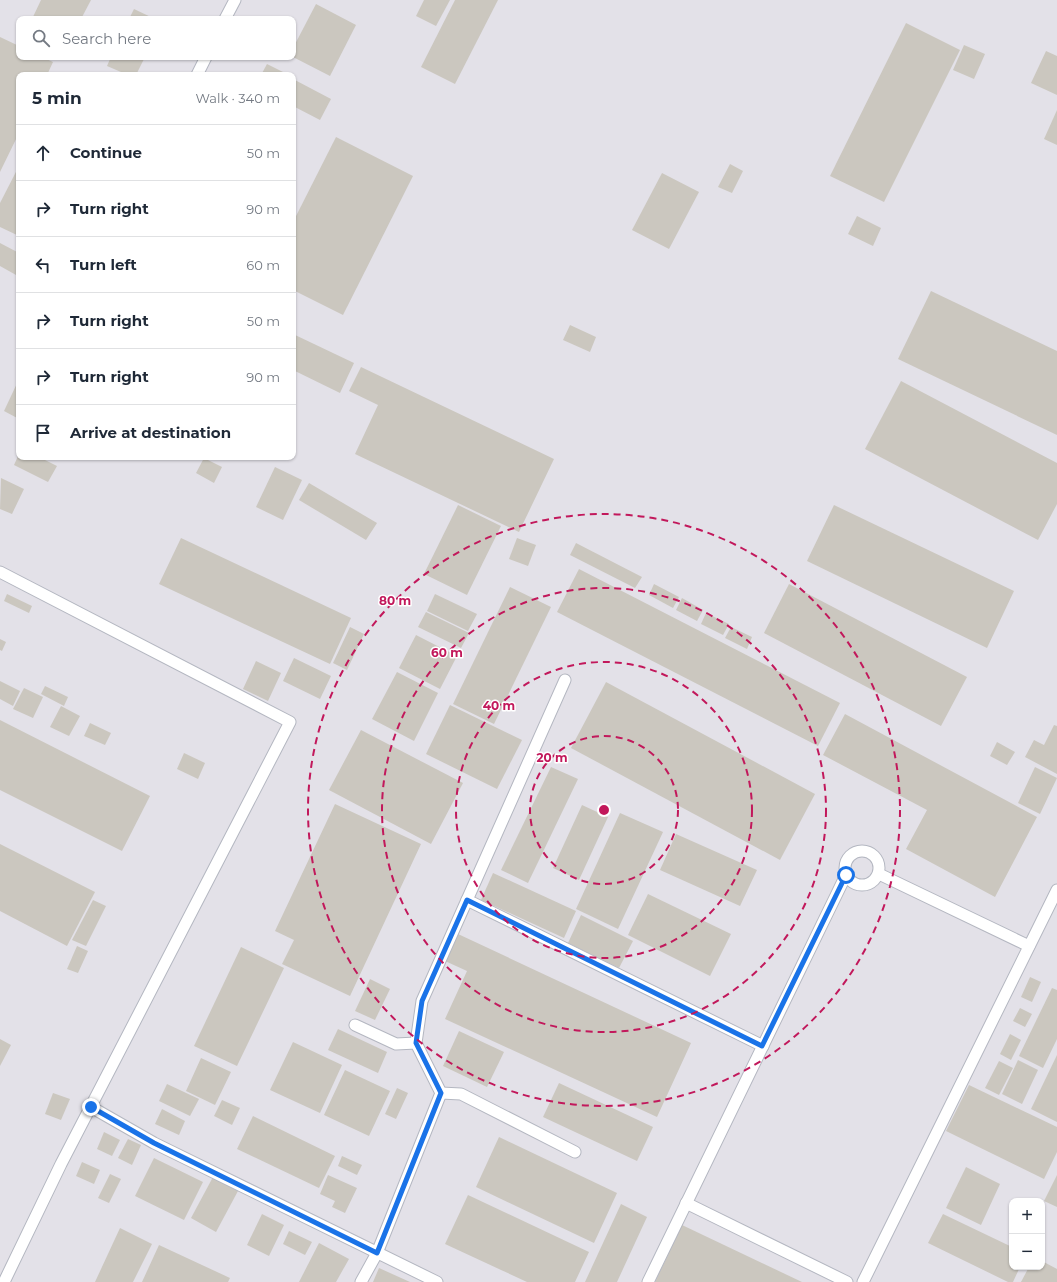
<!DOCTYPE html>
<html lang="en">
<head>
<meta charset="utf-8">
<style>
  body { margin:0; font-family:Montserrat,sans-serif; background:#f6f6f7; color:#1f2937 }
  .controls { position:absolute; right:12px; bottom:12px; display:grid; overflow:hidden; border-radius:8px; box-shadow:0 1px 3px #0004 }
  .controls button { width:36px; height:36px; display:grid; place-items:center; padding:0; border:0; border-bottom:1px solid #e0e1e3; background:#fff; color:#1f2937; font:20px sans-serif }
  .stop { position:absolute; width:12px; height:12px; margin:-9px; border:3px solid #1a73e8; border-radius:50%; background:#fff }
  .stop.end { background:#1a73e8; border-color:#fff; box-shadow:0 1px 4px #0008 }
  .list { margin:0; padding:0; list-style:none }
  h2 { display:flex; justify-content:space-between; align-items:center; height:52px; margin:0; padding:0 16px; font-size:17px }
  h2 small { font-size:13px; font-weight:400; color:#747a83 }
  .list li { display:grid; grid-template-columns:26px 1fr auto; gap:12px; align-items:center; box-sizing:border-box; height:56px; padding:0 16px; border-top:1px solid #e0e1e3 }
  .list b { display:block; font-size:15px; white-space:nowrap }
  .list em { font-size:13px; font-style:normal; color:#747a83 }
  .icon { flex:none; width:22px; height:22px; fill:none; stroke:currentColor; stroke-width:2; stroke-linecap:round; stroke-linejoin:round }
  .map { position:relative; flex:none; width:1057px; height:1282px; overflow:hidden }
  .search { position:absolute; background:#fff; box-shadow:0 1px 3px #0004; left:16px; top:16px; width:280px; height:44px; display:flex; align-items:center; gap:10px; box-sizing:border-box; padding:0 14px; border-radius:8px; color:#747a83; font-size:15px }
  .panel { position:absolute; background:#fff; box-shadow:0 1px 3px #0004; left:16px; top:72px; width:280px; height:388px; border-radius:8px }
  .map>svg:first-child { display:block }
  .industrial { fill:#e3e1e8; fill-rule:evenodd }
  .building { fill:#cbc7bf }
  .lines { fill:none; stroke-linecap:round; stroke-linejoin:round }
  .service-casing { stroke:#b4b7c1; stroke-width:13 }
  .service { stroke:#fff; stroke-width:11 }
  .route { stroke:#1a73e8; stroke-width:5 }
  .ring { fill:none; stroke:#c2185b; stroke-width:2; stroke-dasharray:7 5 }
  .centre { fill:#c2185b; stroke:#fff; stroke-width:2 }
  .ring-label { font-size:12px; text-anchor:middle; font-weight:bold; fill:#c2185b; stroke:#fff; stroke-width:3; stroke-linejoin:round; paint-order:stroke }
</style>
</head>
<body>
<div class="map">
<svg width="1057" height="1282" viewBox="0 0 1057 1282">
  <rect width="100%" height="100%" fill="#efe9e1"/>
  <path class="industrial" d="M0 0H1057V1282H0ZM19 19H293V57H19ZM19 75H293V457H19ZM1012 1201H1042V1267H1012Z"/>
  <g class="building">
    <polygon points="41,0 91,0 81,19 32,19"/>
    <polygon points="424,0 450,0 436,26 416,16"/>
    <polygon points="455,0 498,0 455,84 421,67"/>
    <polygon points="316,4 356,25 330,76 293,57 293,48"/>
    <polygon points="134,9 155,19 129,19"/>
    <polygon points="906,23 960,50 884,202 830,176"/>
    <polygon points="0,37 19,46 19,57 42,57 53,62 47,75 19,75 19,133 0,172"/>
    <polygon points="964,45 985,54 974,79 953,70"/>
    <polygon points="1046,51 1057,56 1057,95 1031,83"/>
    <polygon points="111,57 145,57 136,75 128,75 107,66"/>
    <polygon points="267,64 289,75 261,75"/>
    <polygon points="293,79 331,99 320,120 293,106"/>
    <polygon points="1057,110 1057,145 1044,139"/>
    <polygon points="336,137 413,176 343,315 293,290 293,222"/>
    <polygon points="730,164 743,171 732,193 718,187"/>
    <polygon points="19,166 19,236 0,227 0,203"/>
    <polygon points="662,173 699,192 669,249 632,230"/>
    <polygon points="857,216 881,228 873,246 848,234"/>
    <polygon points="0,243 19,253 19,269 16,275 0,266"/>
    <polygon points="931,291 1057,351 1057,435 898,359"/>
    <polygon points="570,325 596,337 590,352 563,340"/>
    <polygon points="293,334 354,363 340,393 293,370"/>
    <polygon points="361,367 554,459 519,532 355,454 378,405 349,391"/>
    <polygon points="19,379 19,419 4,411"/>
    <polygon points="901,381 1057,463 1057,504 1038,540 865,449"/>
    <polygon points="19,454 19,457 39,457 57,466 48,482 14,465"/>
    <polygon points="204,458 222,467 214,483 196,473"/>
    <polygon points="275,467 302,480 283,520 256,507"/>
    <polygon points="1,478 24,489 12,514 0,509"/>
    <polygon points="309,483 377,523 366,540 299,500"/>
    <polygon points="458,505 501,526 467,595 424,574"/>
    <polygon points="834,505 1014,591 987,648 807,561"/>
    <polygon points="181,538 351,618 330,664 159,584"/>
    <polygon points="517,538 536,545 528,566 509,559"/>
    <polygon points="576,543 642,577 635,588 570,555"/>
    <polygon points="579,569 840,703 818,746 557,612"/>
    <polygon points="654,584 679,597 673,608 649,595"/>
    <polygon points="789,584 967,677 941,726 764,633"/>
    <polygon points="510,587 551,607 494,724 453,704"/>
    <polygon points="7,594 32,606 29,613 4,601"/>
    <polygon points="435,594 477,614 468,631 427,611"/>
    <polygon points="682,598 703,610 697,621 676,610"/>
    <polygon points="426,612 469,633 461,648 418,627"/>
    <polygon points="706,613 729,624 723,635 701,624"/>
    <polygon points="350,627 364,634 347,670 333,663"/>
    <polygon points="731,627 752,637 747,649 725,638"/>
    <polygon points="416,635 457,656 440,689 399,668"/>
    <polygon points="0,639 6,642 2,651 0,650"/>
    <polygon points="294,658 331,676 320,699 283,681"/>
    <polygon points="256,661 281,673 268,701 243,689"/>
    <polygon points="397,672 438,693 414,741 372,719"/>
    <polygon points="0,681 20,691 13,706 0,699"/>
    <polygon points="606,682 815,794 780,860 571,748"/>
    <polygon points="45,686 68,697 64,706 41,694"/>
    <polygon points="24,688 43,697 33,718 13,709"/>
    <polygon points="450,705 522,740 497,789 426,754"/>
    <polygon points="61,706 80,716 69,736 50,727"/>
    <polygon points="845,714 1037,817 995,897 906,849 927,810 823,755"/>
    <polygon points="0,720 150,796 122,851 0,790"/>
    <polygon points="90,723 111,733 105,745 84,736"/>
    <polygon points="1054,725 1057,726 1057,774 1025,757 1034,740 1044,745"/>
    <polygon points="361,730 463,783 431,844 329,790"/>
    <polygon points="997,742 1015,752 1007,765 990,756"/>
    <polygon points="184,753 205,763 198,779 177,769"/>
    <polygon points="551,767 578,779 528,883 501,870"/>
    <polygon points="1035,767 1057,778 1040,814 1018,803"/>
    <polygon points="335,804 421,844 350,996 282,964 294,940 275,931"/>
    <polygon points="582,805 608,817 579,880 553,868"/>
    <polygon points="620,813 663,832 618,929 576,909"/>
    <polygon points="676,834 757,870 740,906 660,870"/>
    <polygon points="0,844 95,892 67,946 0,911"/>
    <polygon points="493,873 576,911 564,938 481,900"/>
    <polygon points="648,894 731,934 710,976 628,935"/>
    <polygon points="93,900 106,906 86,946 72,940"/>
    <polygon points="581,915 633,941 619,968 568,943"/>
    <polygon points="458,934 691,1043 657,1117 445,1019 467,971 445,961"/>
    <polygon points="77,946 88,951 78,973 67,969"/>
    <polygon points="241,947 284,968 237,1066 194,1046"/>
    <polygon points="1030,977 1041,982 1032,1002 1021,997"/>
    <polygon points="370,979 390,989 375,1020 355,1011"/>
    <polygon points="1052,988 1057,990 1057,1039 1043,1068 1019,1056"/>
    <polygon points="1020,1008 1032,1014 1025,1027 1013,1021"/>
    <polygon points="338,1029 387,1052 378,1073 328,1050"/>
    <polygon points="459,1031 504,1052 487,1087 443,1066"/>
    <polygon points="1010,1034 1021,1040 1011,1060 1000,1054"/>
    <polygon points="0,1039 11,1045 0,1066"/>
    <polygon points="293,1042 342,1065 320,1113 270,1090"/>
    <polygon points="1057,1055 1057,1122 1031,1109"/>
    <polygon points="201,1058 231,1072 215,1105 186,1091"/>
    <polygon points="1018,1060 1038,1070 1022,1104 1002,1094"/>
    <polygon points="999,1061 1013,1068 999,1095 985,1088"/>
    <polygon points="345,1070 390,1091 369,1136 324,1115"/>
    <polygon points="559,1083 653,1127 637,1161 543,1117"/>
    <polygon points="167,1084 199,1099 190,1116 159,1101"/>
    <polygon points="969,1085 1057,1127 1057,1152 1044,1179 946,1131"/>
    <polygon points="397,1088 408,1093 396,1119 385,1114"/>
    <polygon points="53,1093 70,1099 61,1120 45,1114"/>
    <polygon points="222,1100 240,1108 232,1125 214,1116"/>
    <polygon points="162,1109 185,1121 179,1135 155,1124"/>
    <polygon points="253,1116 335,1156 319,1188 237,1149"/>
    <polygon points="104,1132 120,1140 112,1156 97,1149"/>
    <polygon points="499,1137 617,1193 594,1243 476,1187"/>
    <polygon points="128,1139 141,1145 132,1165 118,1158"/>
    <polygon points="342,1156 362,1165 357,1175 338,1166"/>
    <polygon points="154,1158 203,1182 184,1220 135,1196"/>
    <polygon points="82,1162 100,1170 94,1184 76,1176"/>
    <polygon points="966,1167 1000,1184 981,1225 946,1208"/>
    <polygon points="110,1174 121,1179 109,1203 98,1198"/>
    <polygon points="328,1175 357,1188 345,1213 332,1207 335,1201 320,1194"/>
    <polygon points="1057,1175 1057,1207 1044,1201"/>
    <polygon points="213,1177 238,1191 216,1232 191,1218"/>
    <polygon points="468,1195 589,1252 575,1282 527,1282 445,1244"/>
    <polygon points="621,1204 647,1217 617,1282 585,1282"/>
    <polygon points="262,1214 284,1225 269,1256 247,1245"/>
    <polygon points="943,1214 1012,1247 1012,1267 1020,1267 1013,1282 1008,1282 928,1243"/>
    <polygon points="682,1225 802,1282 655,1282"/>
    <polygon points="120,1228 152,1244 133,1282 95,1282"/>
    <polygon points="289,1231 312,1242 305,1255 283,1244"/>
    <polygon points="319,1243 349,1259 336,1282 299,1282"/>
    <polygon points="159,1245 230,1278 228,1282 142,1282"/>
    <polygon points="1042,1261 1057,1269 1057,1282 1021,1282 1029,1267 1042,1267"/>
    <polygon points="379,1268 410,1282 373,1282"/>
  </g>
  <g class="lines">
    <g class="service-casing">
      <g id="service">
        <polyline points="225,19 235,0"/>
        <polyline points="197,75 206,57"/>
        <polyline points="0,572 290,722 61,1164 4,1282"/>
        <circle cx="862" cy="868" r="17"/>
        <polyline points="879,874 1029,946"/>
        <polyline points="467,900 763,1046"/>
        <polyline points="355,1025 396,1044 416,1043"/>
        <polyline points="441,1093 461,1094 575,1152"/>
        <polyline points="91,1107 154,1143 437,1282"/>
        <polyline points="686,1203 847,1282"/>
        <polyline points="361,1282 377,1253 441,1093 416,1043 422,1001 565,680"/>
        <polyline points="648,1282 846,875"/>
        <polyline points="863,1282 1057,890"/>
      </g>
    </g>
    <use href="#service" class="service"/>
  </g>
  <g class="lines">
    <polyline class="route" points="91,1107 154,1143 377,1253 441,1093 416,1043 422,1001 467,900 762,1046 846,875"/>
  </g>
  <g class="ring">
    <circle cx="604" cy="810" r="74"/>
    <circle cx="604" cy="810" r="148"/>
    <circle cx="604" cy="810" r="222"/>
    <circle cx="604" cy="810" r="296"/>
  </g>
  <circle cx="604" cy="810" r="6" class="centre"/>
  <g class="ring-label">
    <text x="395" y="605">80 m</text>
    <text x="447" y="657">60 m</text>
    <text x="499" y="710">40 m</text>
    <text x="552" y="762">20 m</text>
  </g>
</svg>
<div class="controls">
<button>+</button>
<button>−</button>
</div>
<div class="stop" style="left:846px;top:875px"></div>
<div class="stop end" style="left:91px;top:1107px"></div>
<div class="search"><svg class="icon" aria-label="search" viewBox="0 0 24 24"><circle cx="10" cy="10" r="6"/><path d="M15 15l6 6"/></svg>Search here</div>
<section class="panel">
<h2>5 min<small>Walk · 340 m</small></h2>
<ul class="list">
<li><svg class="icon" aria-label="ahead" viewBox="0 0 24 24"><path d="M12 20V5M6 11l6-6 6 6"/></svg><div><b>Continue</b></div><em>50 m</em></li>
<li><svg class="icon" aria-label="right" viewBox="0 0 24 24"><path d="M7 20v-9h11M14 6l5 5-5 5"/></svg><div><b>Turn right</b></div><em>90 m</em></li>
<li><svg class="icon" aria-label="left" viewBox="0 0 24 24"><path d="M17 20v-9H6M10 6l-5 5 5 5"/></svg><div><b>Turn left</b></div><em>60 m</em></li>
<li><svg class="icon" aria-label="right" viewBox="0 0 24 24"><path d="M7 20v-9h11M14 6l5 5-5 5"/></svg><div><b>Turn right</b></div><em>50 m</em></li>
<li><svg class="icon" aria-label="right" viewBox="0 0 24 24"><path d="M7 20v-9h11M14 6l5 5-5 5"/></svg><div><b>Turn right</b></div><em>90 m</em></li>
<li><svg class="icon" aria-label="arrive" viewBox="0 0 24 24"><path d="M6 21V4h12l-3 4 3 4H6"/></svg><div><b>Arrive at destination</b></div></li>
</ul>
</section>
</div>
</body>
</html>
